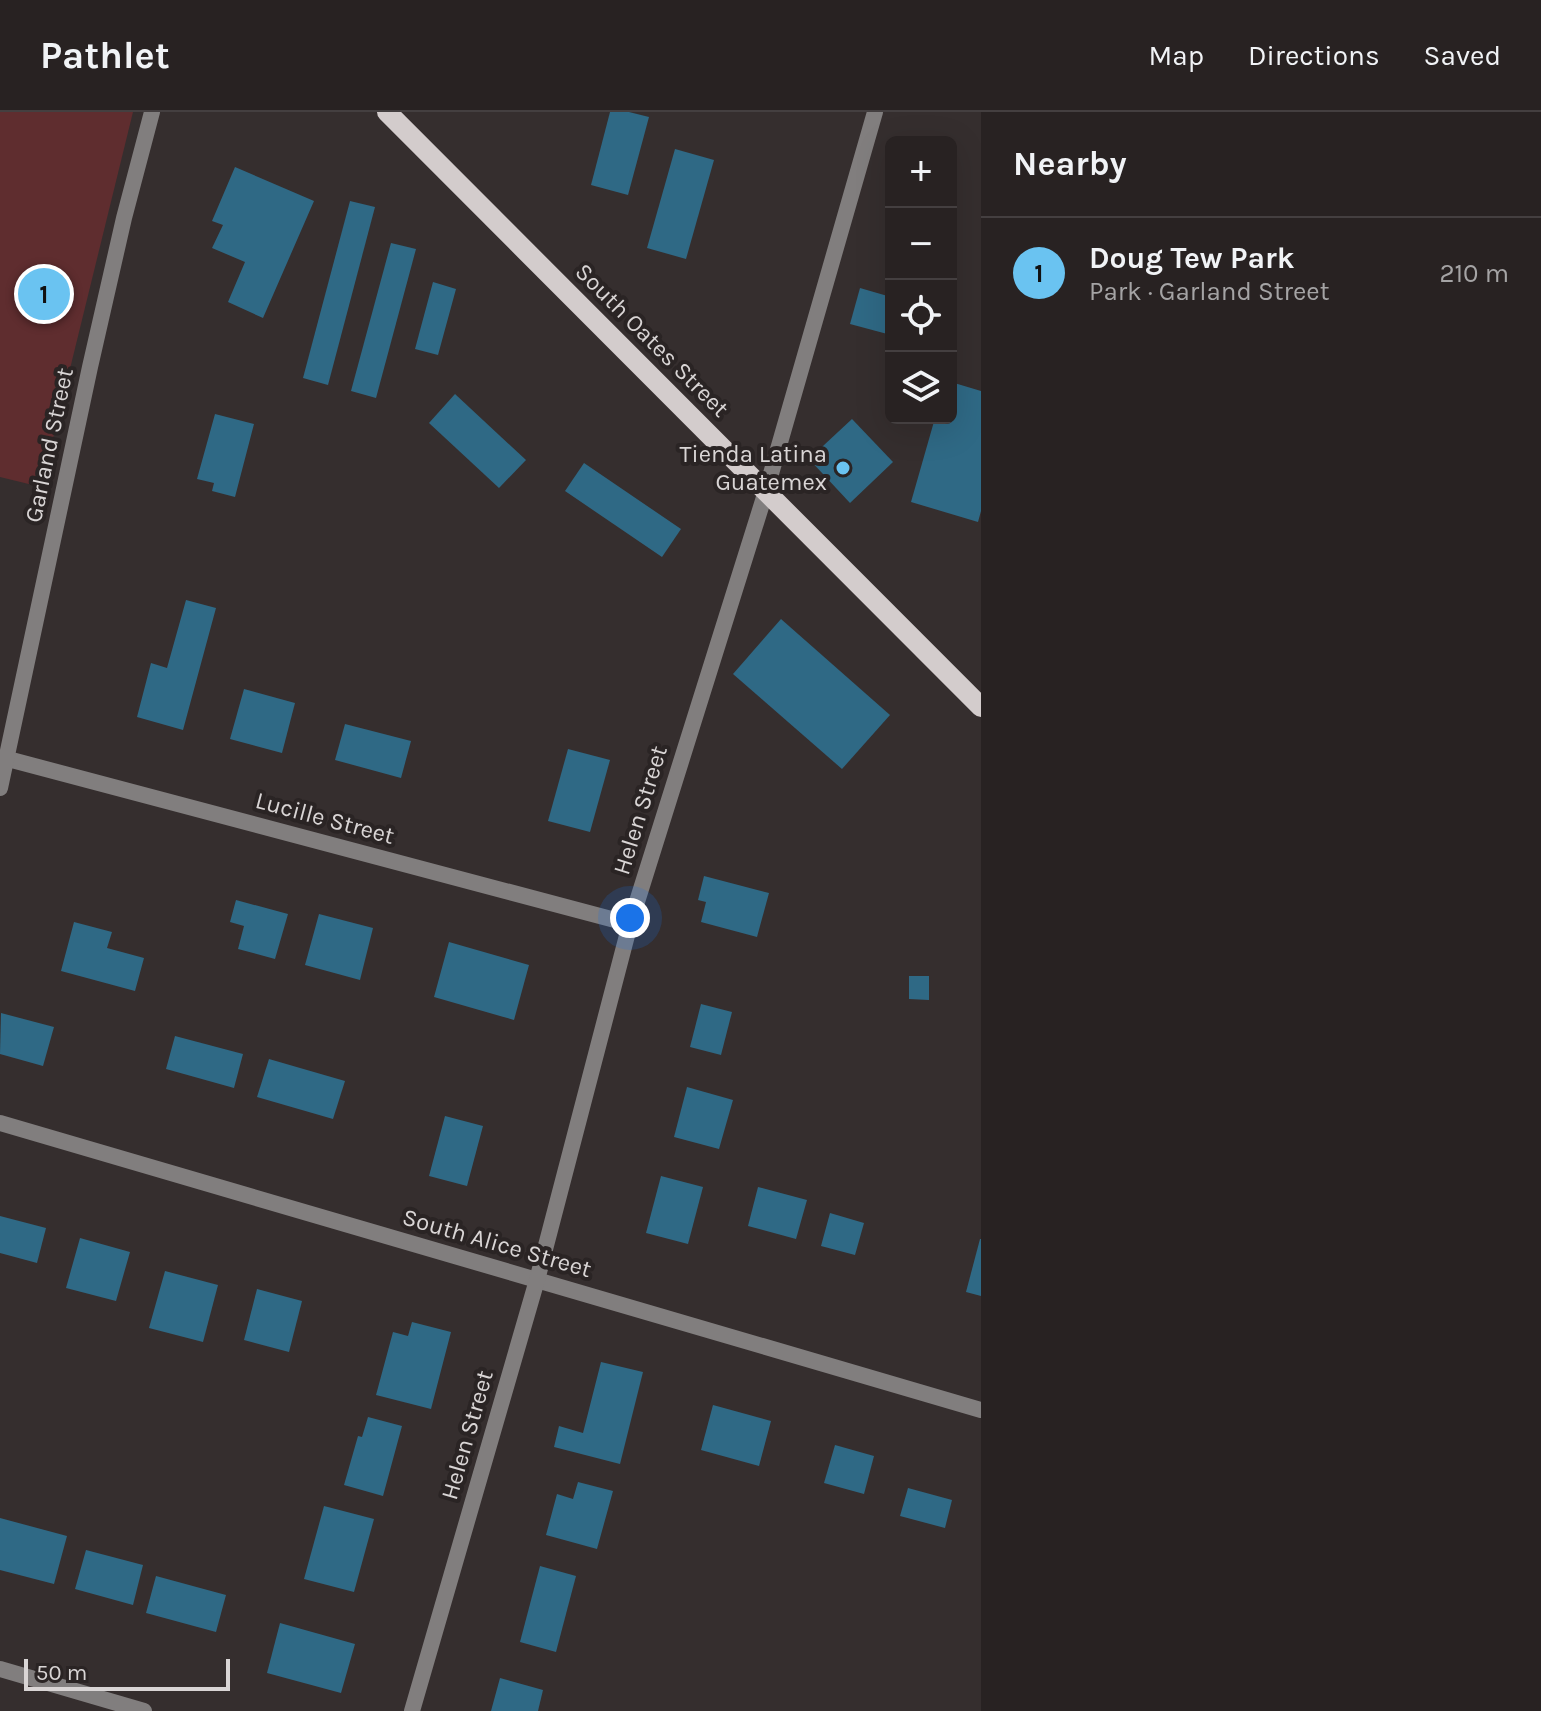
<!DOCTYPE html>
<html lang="en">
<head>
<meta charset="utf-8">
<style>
  body { margin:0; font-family:Karla,sans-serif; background:#342f2f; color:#f1f3f6 }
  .controls { position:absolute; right:24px; top:24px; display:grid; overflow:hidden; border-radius:12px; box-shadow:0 8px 32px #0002 }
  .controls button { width:72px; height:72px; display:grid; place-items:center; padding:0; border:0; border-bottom:2px solid #443f40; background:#282222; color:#f1f3f6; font:40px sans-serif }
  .scale { position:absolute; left:24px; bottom:20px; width:206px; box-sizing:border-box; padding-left:8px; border:4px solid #d9d5d5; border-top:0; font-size:22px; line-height:28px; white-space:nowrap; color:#d9d5d5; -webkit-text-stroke:6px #2a2424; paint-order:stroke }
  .you { position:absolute; left:630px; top:806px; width:28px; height:28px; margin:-20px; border:6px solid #fff; border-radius:50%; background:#1a73e8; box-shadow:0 0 0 12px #1a73e833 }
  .badge { display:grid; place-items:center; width:52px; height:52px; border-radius:50%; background:#6ac3f1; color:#111; font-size:26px; font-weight:700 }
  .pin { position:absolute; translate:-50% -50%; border:4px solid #fff; box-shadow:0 2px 8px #0006 }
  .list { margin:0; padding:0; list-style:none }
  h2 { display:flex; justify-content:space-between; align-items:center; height:104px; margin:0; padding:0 32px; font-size:34px }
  h2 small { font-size:26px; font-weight:400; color:#a5a4a5 }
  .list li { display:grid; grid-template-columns:52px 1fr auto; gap:24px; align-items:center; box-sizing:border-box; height:112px; padding:0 32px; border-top:2px solid #443f40 }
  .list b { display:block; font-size:30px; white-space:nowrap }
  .list p { margin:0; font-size:26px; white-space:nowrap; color:#a5a4a5 }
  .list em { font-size:26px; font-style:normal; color:#a5a4a5 }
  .icon { flex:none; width:44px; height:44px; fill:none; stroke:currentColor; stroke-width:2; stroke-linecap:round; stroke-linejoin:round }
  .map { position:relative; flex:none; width:981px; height:1599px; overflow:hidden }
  header { display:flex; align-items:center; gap:48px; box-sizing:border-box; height:112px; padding:0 40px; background:#282222; border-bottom:2px solid #443f40 }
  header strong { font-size:38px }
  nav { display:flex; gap:44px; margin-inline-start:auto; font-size:28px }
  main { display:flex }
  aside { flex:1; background:#282222 }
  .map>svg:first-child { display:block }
  .green { fill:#5f2d2f }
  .building { fill:#2f6985 }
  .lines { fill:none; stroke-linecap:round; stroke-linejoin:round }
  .street { stroke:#817e7e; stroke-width:16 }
  .primary { stroke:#d3cccc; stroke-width:20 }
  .poi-dot { fill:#6ac3f1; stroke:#2a2424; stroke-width:3 }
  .labels { text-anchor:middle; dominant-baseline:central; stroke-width:8; stroke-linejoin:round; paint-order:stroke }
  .street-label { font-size:24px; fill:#d9d5d5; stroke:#2a2424 }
  .poi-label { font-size:24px; fill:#d9d5d5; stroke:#2a2424; text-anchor:end }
</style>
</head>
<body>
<header>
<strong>Pathlet</strong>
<nav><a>Map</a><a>Directions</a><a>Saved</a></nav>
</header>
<main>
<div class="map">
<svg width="981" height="1599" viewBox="0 0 981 1599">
  <rect width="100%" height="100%" fill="#352e2e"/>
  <polygon class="green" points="0,0 133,0 41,375 0,365"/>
  <g class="building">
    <polygon points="610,0 629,0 649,5 628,83 591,73"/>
    <polygon points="675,37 714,48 686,147 647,136"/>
    <polygon points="235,55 314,89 263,206 228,190 245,150 212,136 223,113 212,109"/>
    <polygon points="350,89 375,95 328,273 303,266"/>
    <polygon points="391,131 416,137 376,286 351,279"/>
    <polygon points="433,170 456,177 438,243 415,237"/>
    <polygon points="860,176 891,185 891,223 850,212"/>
    <polygon points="951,270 981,279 981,399 978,410 911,390 935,306 951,306"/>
    <polygon points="455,282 526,348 499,376 429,311"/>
    <polygon points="215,302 254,312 235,385 212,379 214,371 197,367"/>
    <polygon points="852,307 893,350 850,391 809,347"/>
    <polygon points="584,351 681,417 662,445 565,379"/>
    <polygon points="186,488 216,496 183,618 137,605 151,551 167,556"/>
    <polygon points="781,507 890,603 842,657 733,562"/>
    <polygon points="244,577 295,591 282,641 230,627"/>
    <polygon points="345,612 411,629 401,666 335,648"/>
    <polygon points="568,637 610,648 590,720 548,709"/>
    <polygon points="704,764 769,781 757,825 701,810 706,790 698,788"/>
    <polygon points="236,788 288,802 275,847 238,837 244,814 230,810"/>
    <polygon points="319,802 373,816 360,868 305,853"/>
    <polygon points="74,810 112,820 107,836 144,846 135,879 61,859"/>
    <polygon points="449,830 529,853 514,908 434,885"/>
    <polygon points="909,864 929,864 929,888 909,887"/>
    <polygon points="701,892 732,900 721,943 690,935"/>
    <polygon points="1,901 54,915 43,954 0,942"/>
    <polygon points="175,924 243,942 234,976 166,957"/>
    <polygon points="269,947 345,969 333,1007 257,985"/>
    <polygon points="687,975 733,988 719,1037 674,1025"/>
    <polygon points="445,1004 483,1014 467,1074 429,1064"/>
    <polygon points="661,1064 703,1075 688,1132 646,1121"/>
    <polygon points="758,1075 807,1088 796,1127 748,1114"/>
    <polygon points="830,1101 864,1111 855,1143 821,1134"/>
    <polygon points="0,1104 46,1116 37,1151 0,1141"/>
    <polygon points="80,1126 130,1140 116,1189 66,1176"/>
    <polygon points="980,1127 981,1127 981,1184 966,1180"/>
    <polygon points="165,1159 218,1173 203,1230 149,1216"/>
    <polygon points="257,1177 302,1189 289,1240 244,1228"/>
    <polygon points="412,1210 451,1220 431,1297 376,1283 393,1220 408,1224"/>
    <polygon points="601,1250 643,1260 620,1352 554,1335 559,1314 583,1321"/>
    <polygon points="713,1293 771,1309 759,1354 701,1338"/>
    <polygon points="368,1305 402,1314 383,1384 344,1373 358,1324 362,1325"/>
    <polygon points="835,1333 874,1344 864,1382 824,1371"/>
    <polygon points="578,1370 613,1379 597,1437 546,1423 557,1382 573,1387"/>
    <polygon points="908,1376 952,1388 945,1416 900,1404"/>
    <polygon points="324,1394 374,1407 354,1480 304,1467"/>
    <polygon points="0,1406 67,1424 54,1472 0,1458"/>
    <polygon points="86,1438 143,1453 133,1493 75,1477"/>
    <polygon points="540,1454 576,1464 556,1540 520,1530"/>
    <polygon points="156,1464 226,1483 216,1520 146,1501"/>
    <polygon points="280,1511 355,1532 341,1581 267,1561"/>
    <polygon points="500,1566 543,1578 538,1599 491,1599"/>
  </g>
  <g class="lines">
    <g class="street">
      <polyline points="8,647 630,812"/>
      <polyline points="0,676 90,255 124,106 152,0"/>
      <polyline points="0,1011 981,1298"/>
      <polyline points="0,1557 144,1599"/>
      <polyline points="412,1599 537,1168 630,812 766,379 875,0"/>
    </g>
    <polyline class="primary" points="387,0 981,595"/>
  </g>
  <circle class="poi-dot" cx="843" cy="356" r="8"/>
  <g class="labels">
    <g class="street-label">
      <text transform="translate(652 228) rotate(45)">South Oates Street</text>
      <text transform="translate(49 333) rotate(-78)">Garland Street</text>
      <text transform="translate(640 698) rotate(-73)">Helen Street</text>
      <text transform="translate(325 706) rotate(15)">Lucille Street</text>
      <text transform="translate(497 1131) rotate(16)">South Alice Street</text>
      <text transform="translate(467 1323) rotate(-74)">Helen Street</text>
    </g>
    <g class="poi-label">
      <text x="827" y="342">Tienda Latina<tspan x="827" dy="28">Guatemex</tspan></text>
    </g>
  </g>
</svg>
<div class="controls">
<button>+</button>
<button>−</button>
<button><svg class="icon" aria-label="locate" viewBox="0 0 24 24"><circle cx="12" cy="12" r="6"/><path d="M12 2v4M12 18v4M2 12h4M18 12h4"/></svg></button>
<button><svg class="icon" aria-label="layers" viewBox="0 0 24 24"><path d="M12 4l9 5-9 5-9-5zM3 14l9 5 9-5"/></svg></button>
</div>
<div class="scale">50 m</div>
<div class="you"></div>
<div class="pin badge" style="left:44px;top:182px">1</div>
</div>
<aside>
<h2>Nearby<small></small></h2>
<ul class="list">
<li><span class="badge">1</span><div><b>Doug Tew Park</b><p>Park · Garland Street</p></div><em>210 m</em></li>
</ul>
</aside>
</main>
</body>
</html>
